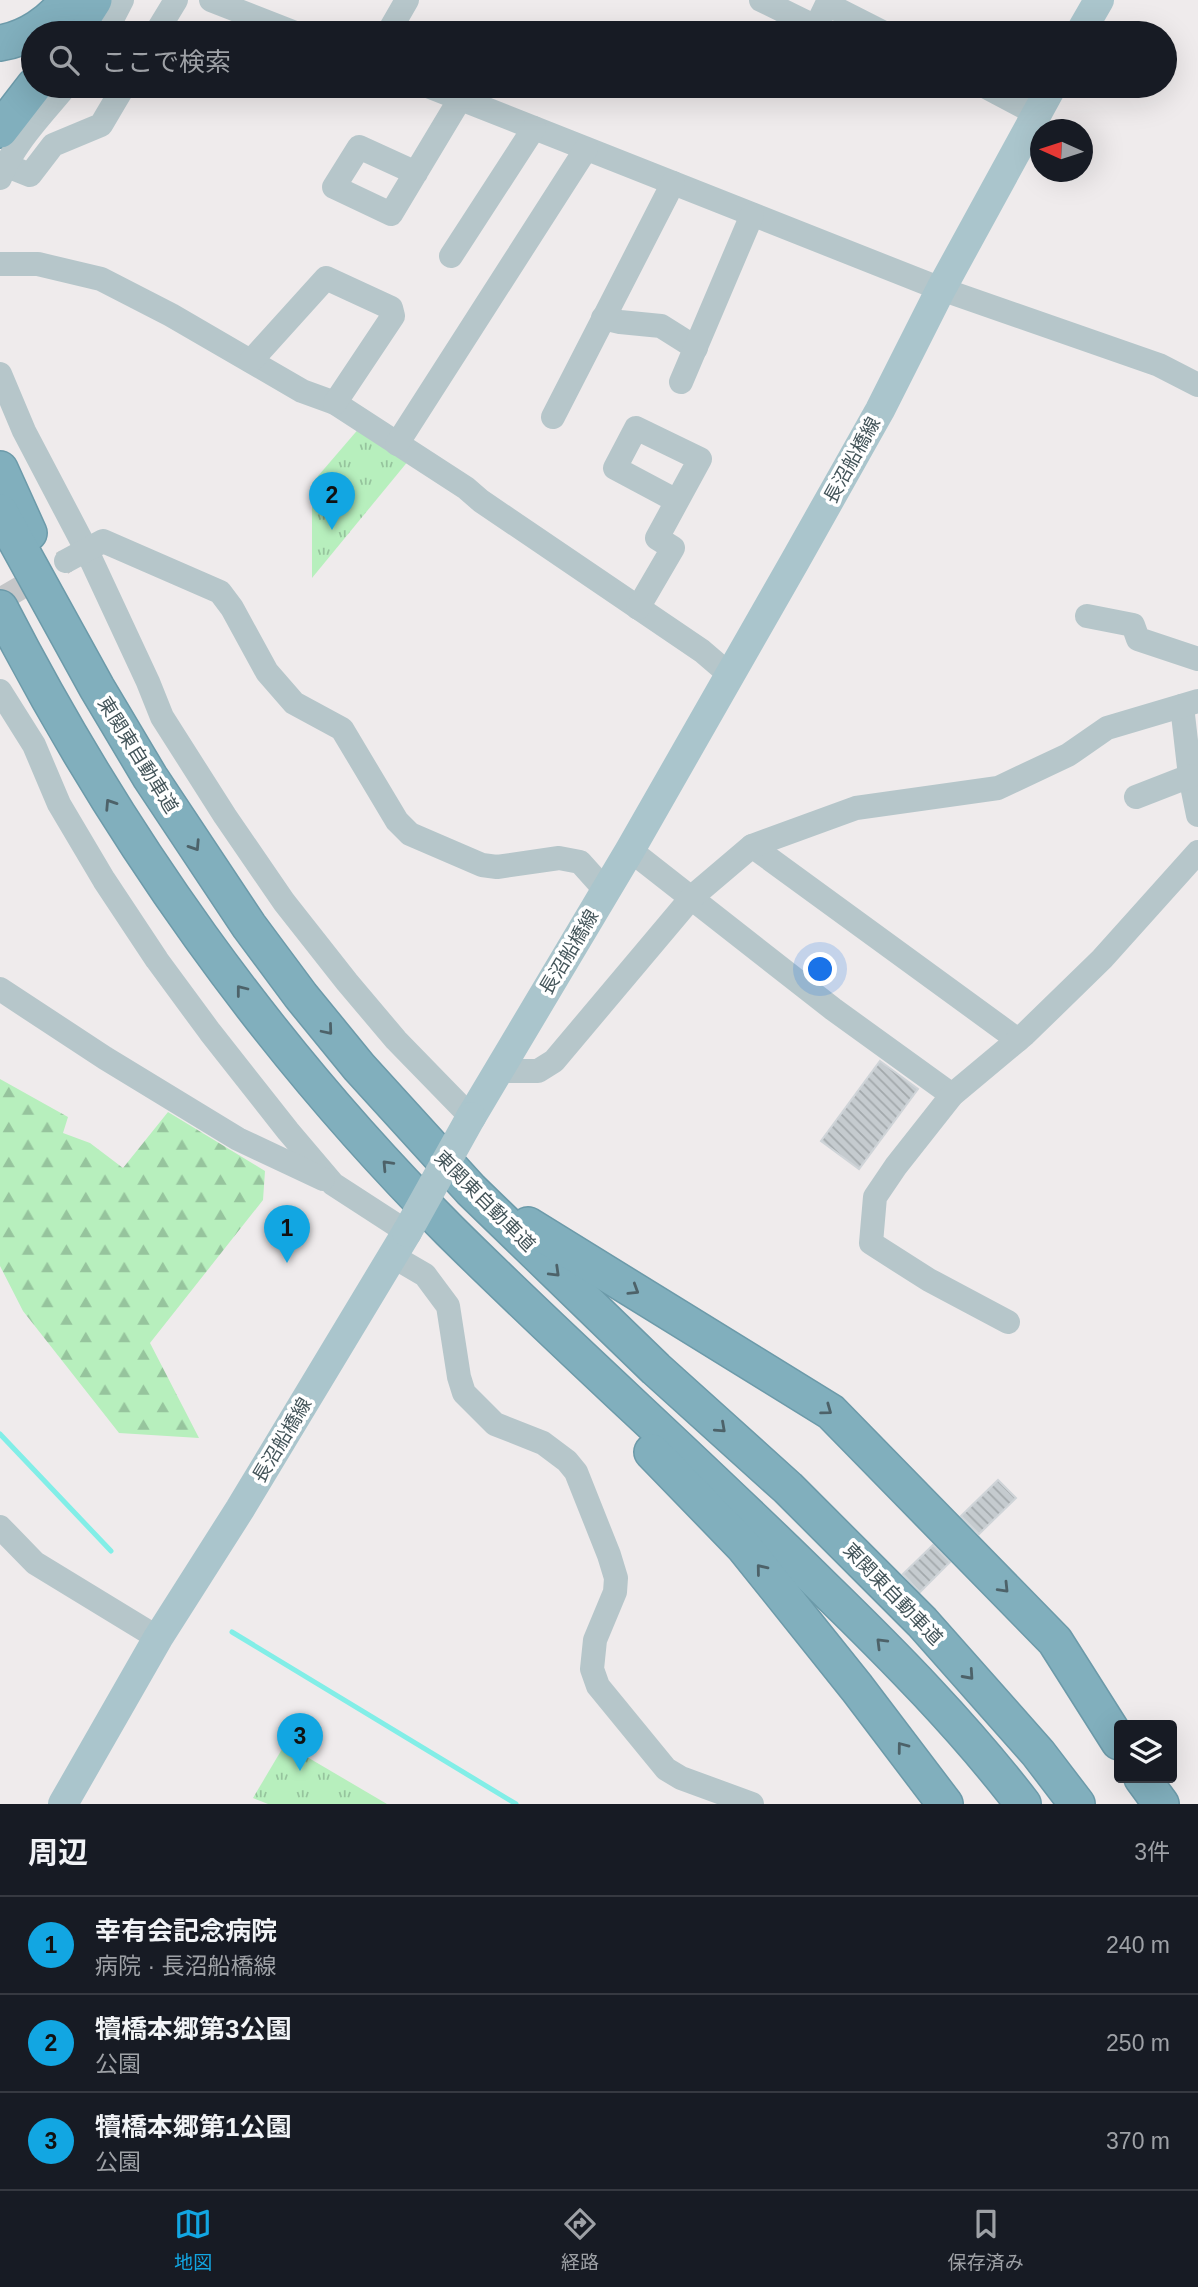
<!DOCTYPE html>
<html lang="ja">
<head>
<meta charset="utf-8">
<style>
  body { margin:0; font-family:Helvetica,"Noto Sans JP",sans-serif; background:#242831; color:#f1f3f6 }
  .controls { position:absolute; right:21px; bottom:21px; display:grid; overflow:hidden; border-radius:7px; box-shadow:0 7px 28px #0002 }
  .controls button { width:63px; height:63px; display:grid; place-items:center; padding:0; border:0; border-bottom:2px solid #363941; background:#171b24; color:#f1f3f6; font:35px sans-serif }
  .compass { position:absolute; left:1030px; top:119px; width:63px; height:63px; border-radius:50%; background:#171b24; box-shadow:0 7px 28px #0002; rotate:273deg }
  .you { position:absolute; left:821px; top:970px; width:24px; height:24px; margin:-18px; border:5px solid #fff; border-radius:50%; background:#1a73e8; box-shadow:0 0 0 10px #1a73e833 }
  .badge { display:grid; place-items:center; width:46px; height:46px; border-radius:50%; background:#12a6e2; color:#111; font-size:23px; font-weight:700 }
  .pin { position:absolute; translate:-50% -58px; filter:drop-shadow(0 2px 4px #0008) }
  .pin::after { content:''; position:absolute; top:37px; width:24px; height:21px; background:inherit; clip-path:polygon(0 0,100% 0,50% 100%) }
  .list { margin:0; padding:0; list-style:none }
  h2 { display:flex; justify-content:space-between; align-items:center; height:91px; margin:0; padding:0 28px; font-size:30px }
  h2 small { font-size:23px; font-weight:400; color:#9ea1a6 }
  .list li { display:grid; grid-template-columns:46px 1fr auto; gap:21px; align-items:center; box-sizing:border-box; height:98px; padding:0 28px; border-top:2px solid #363941 }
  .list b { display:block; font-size:26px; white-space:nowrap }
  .list p { margin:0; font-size:23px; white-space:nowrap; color:#9ea1a6 }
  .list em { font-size:23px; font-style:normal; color:#9ea1a6 }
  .icon { flex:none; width:38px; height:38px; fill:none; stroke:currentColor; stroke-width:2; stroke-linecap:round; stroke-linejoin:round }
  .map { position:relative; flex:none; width:1198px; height:1804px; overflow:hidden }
  .search { position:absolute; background:#171b24; box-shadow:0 7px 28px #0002; left:21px; right:21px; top:21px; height:77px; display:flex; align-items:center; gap:18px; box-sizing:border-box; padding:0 24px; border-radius:38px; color:#9ea1a6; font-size:26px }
  .sheet { height:385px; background:#171b24 }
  nav { display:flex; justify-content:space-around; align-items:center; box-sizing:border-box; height:98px; border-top:2px solid #363941; background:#171b24; font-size:19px; color:#9ea1a6 }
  nav a { display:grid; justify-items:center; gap:4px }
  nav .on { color:#12a6e2 }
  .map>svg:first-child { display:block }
  .forest { fill:url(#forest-firs) }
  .park { fill:url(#park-tufts) }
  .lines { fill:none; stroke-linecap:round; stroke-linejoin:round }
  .stream { stroke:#82eee7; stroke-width:5 }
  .building { fill:url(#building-back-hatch); stroke:#cfd4d8; stroke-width:2 }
  .minor-tunnel { stroke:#c4c6c8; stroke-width:24; stroke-dasharray:24 12; stroke-linecap:butt }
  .highway-casing { stroke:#6c9aa9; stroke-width:38 }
  .minor { stroke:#b6c6ca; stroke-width:24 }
  .major { stroke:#aac5cc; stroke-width:30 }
  .highway { stroke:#81afbd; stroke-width:35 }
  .major-bridge { stroke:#aac5cc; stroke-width:30 }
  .oneway { stroke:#4d6269 }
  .labels { text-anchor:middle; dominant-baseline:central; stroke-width:7; stroke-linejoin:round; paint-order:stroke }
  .street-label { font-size:19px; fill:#44555a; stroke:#fff }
</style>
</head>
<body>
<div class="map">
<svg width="1198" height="1804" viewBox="0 0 1198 1804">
  <defs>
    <pattern id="forest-firs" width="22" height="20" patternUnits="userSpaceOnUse" patternTransform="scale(1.75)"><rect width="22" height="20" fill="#b7efbd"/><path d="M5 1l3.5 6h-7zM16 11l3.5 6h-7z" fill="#96c49d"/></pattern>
    <pattern id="park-tufts" width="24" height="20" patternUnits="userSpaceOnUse" patternTransform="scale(1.75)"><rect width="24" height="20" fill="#b7efbd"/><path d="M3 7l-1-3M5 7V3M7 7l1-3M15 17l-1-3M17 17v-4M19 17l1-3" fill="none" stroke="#96c49d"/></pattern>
    <pattern id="building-back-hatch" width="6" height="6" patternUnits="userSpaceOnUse" patternTransform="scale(1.75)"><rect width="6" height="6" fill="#c5cbcf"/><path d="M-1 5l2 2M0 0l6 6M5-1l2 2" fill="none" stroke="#a2a8ab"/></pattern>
  </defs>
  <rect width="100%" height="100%" fill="#efebec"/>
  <polygon class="forest" points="0,1079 68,1117 63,1133 90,1143 123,1168 168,1112 265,1171 263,1200 150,1343 199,1438 119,1433 23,1311 0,1266"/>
  <g class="park">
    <polygon points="361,426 409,460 312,578 312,483"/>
    <polygon points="285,1744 387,1804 268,1804 253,1798"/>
  </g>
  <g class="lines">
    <g class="stream">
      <polyline points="0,1434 111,1551"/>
      <polyline points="232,1632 516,1804"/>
    </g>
  </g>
  <g class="building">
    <polygon points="880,1061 918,1089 859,1169 821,1141"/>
    <polygon points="998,1480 1016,1498 979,1534 961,1516"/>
    <polygon points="933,1545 950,1562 920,1592 903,1574"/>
  </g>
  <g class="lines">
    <polyline class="minor-tunnel" points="0,600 66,561"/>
    <g class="highway-casing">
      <g id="highway">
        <polyline points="73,33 94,0"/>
        <path d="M0 43C26 39 52 22 67 0"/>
        <polyline points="0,130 34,86"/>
        <polyline points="0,469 29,533"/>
        <polyline points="0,512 97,688 150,777 249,926 301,996 359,1067 471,1190 656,1369 788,1488 922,1622 1038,1753 1077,1804"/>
        <path d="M0 608C117 836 268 1049 450 1231 572 1352 702 1467 824 1588 894 1656 964 1727 1023 1804"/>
        <polyline points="528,1225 831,1412 1055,1641 1119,1742"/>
        <polyline points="652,1452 744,1547 857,1688 945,1804"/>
        <polyline points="1142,1778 1161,1804"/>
      </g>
    </g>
    <g class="minor">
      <polyline points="211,0 295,33"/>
      <polyline points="761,0 816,27 827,4 884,33"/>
      <polyline points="105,33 122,0"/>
      <polyline points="156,33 176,0"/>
      <polyline points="388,33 407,0"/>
      <polyline points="428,86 941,289 1159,365 1198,385"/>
      <polyline points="984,86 1037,114"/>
      <polyline points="5,165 30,175 53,145 101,125 124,86"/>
      <polyline points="416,173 359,147 334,187 391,214 460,99"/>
      <path d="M0 178C14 143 43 114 66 86"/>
      <polyline points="451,256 534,128"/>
      <polyline points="0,264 38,264 101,279 171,315 302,391 335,403 466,488 481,501 702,651 730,675"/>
      <polyline points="603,318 620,322 661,326 696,348"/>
      <polyline points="251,361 326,278 391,308 393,316 335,403"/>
      <polyline points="0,374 24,431 87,551 148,682 162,717 225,816 284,902 347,982 396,1040 471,1117"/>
      <polyline points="681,382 752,215"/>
      <polyline points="553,417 673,183"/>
      <polyline points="397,444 586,149"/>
      <polyline points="66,561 103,541 220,592 232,608 267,672 294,703 342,729 397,821 410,834 482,865 497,867 559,858 580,862 606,891"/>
      <polyline points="638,608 673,548 657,538 700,459 636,428 615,468 677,501"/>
      <polyline points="1087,616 1133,625 1138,639 1198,659"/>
      <polyline points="0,691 34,745 59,804 104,880 157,960 210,1032 288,1131 333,1184 407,1232"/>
      <polyline points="1182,706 1190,776 1198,815"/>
      <polyline points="1136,797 1190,776"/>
      <polyline points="752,846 1018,1040"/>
      <polyline points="630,850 833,1009 952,1095"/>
      <polyline points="0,989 105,1058 238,1139 323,1179"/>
      <polyline points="498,1071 538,1071 554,1061 692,897 752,846 856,808 998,788 1068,755 1107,728 1198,701"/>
      <polyline points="394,1257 425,1275 448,1306 459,1377 464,1393 495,1424 543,1443 567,1461 576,1472 609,1555 616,1578 615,1592 595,1640 592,1669 598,1686 666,1769 681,1778 752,1804"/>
      <polyline points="1008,1322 929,1280 871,1243 875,1197 896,1166 952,1095 1025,1034 1102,959 1198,852"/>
      <polyline points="0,1527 35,1563 158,1638"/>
    </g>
    <g class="major">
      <polyline points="1080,33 1099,0"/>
      <polyline points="471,1117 630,850 795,561 880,410 941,289 1052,86"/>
      <polyline points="63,1804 158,1638 240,1509 407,1232"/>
    </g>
    <use href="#highway" class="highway"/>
    <polyline class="major-bridge" points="407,1232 471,1117"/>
  </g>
  <defs><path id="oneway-chevron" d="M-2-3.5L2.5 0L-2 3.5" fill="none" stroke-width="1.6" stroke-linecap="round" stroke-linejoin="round" transform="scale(1.75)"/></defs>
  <g class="oneway">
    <use href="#oneway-chevron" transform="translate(110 804) rotate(-123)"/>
    <use href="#oneway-chevron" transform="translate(195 846) rotate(57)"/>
    <use href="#oneway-chevron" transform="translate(241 990) rotate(-128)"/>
    <use href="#oneway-chevron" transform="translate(328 1030) rotate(50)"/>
    <use href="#oneway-chevron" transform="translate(387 1165) rotate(-133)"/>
    <use href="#oneway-chevron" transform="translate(555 1272) rotate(44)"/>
    <use href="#oneway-chevron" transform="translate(634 1290) rotate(32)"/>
    <use href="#oneway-chevron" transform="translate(827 1410) rotate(36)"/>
    <use href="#oneway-chevron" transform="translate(721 1428) rotate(42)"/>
    <use href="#oneway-chevron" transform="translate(761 1569) rotate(-129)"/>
    <use href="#oneway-chevron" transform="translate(1004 1588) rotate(46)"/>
    <use href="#oneway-chevron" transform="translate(881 1643) rotate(-135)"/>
    <use href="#oneway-chevron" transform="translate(969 1675) rotate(48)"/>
    <use href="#oneway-chevron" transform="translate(902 1747) rotate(-127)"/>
  </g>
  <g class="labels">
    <g class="street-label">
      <text transform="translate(852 460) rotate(-61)">長沼船橋線</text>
      <text transform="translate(138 755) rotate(58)">東関東自動車道</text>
      <text transform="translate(569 952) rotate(-59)">長沼船橋線</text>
      <text transform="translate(485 1201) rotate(45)">東関東自動車道</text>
      <text transform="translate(282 1440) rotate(-59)">長沼船橋線</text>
      <text transform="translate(893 1594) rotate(46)">東関東自動車道</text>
    </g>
  </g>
</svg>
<div class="controls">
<button><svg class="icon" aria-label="layers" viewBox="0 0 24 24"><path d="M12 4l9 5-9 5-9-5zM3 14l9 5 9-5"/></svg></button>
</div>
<svg class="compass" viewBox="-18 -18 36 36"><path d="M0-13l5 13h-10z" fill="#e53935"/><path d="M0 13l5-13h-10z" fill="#9ea1a6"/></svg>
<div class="you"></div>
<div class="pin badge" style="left:287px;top:1263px">1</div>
<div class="pin badge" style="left:332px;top:530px">2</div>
<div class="pin badge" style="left:300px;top:1771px">3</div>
<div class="search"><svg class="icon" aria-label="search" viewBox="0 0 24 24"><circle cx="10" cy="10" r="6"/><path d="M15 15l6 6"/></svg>ここで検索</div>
</div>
<section class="sheet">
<h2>周辺<small>3件</small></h2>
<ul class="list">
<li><span class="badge">1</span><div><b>幸有会記念病院</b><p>病院 · 長沼船橋線</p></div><em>240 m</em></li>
<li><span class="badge">2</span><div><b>犢橋本郷第3公園</b><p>公園</p></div><em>250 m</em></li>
<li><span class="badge">3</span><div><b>犢橋本郷第1公園</b><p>公園</p></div><em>370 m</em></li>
</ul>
</section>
<nav>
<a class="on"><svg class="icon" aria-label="map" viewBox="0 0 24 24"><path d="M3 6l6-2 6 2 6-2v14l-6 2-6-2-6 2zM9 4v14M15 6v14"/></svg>地図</a>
<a><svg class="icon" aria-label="directions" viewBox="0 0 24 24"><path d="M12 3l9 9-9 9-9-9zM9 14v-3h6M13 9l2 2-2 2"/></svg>経路</a>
<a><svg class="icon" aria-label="saved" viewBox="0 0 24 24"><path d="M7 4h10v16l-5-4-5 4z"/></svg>保存済み</a>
</nav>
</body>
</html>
